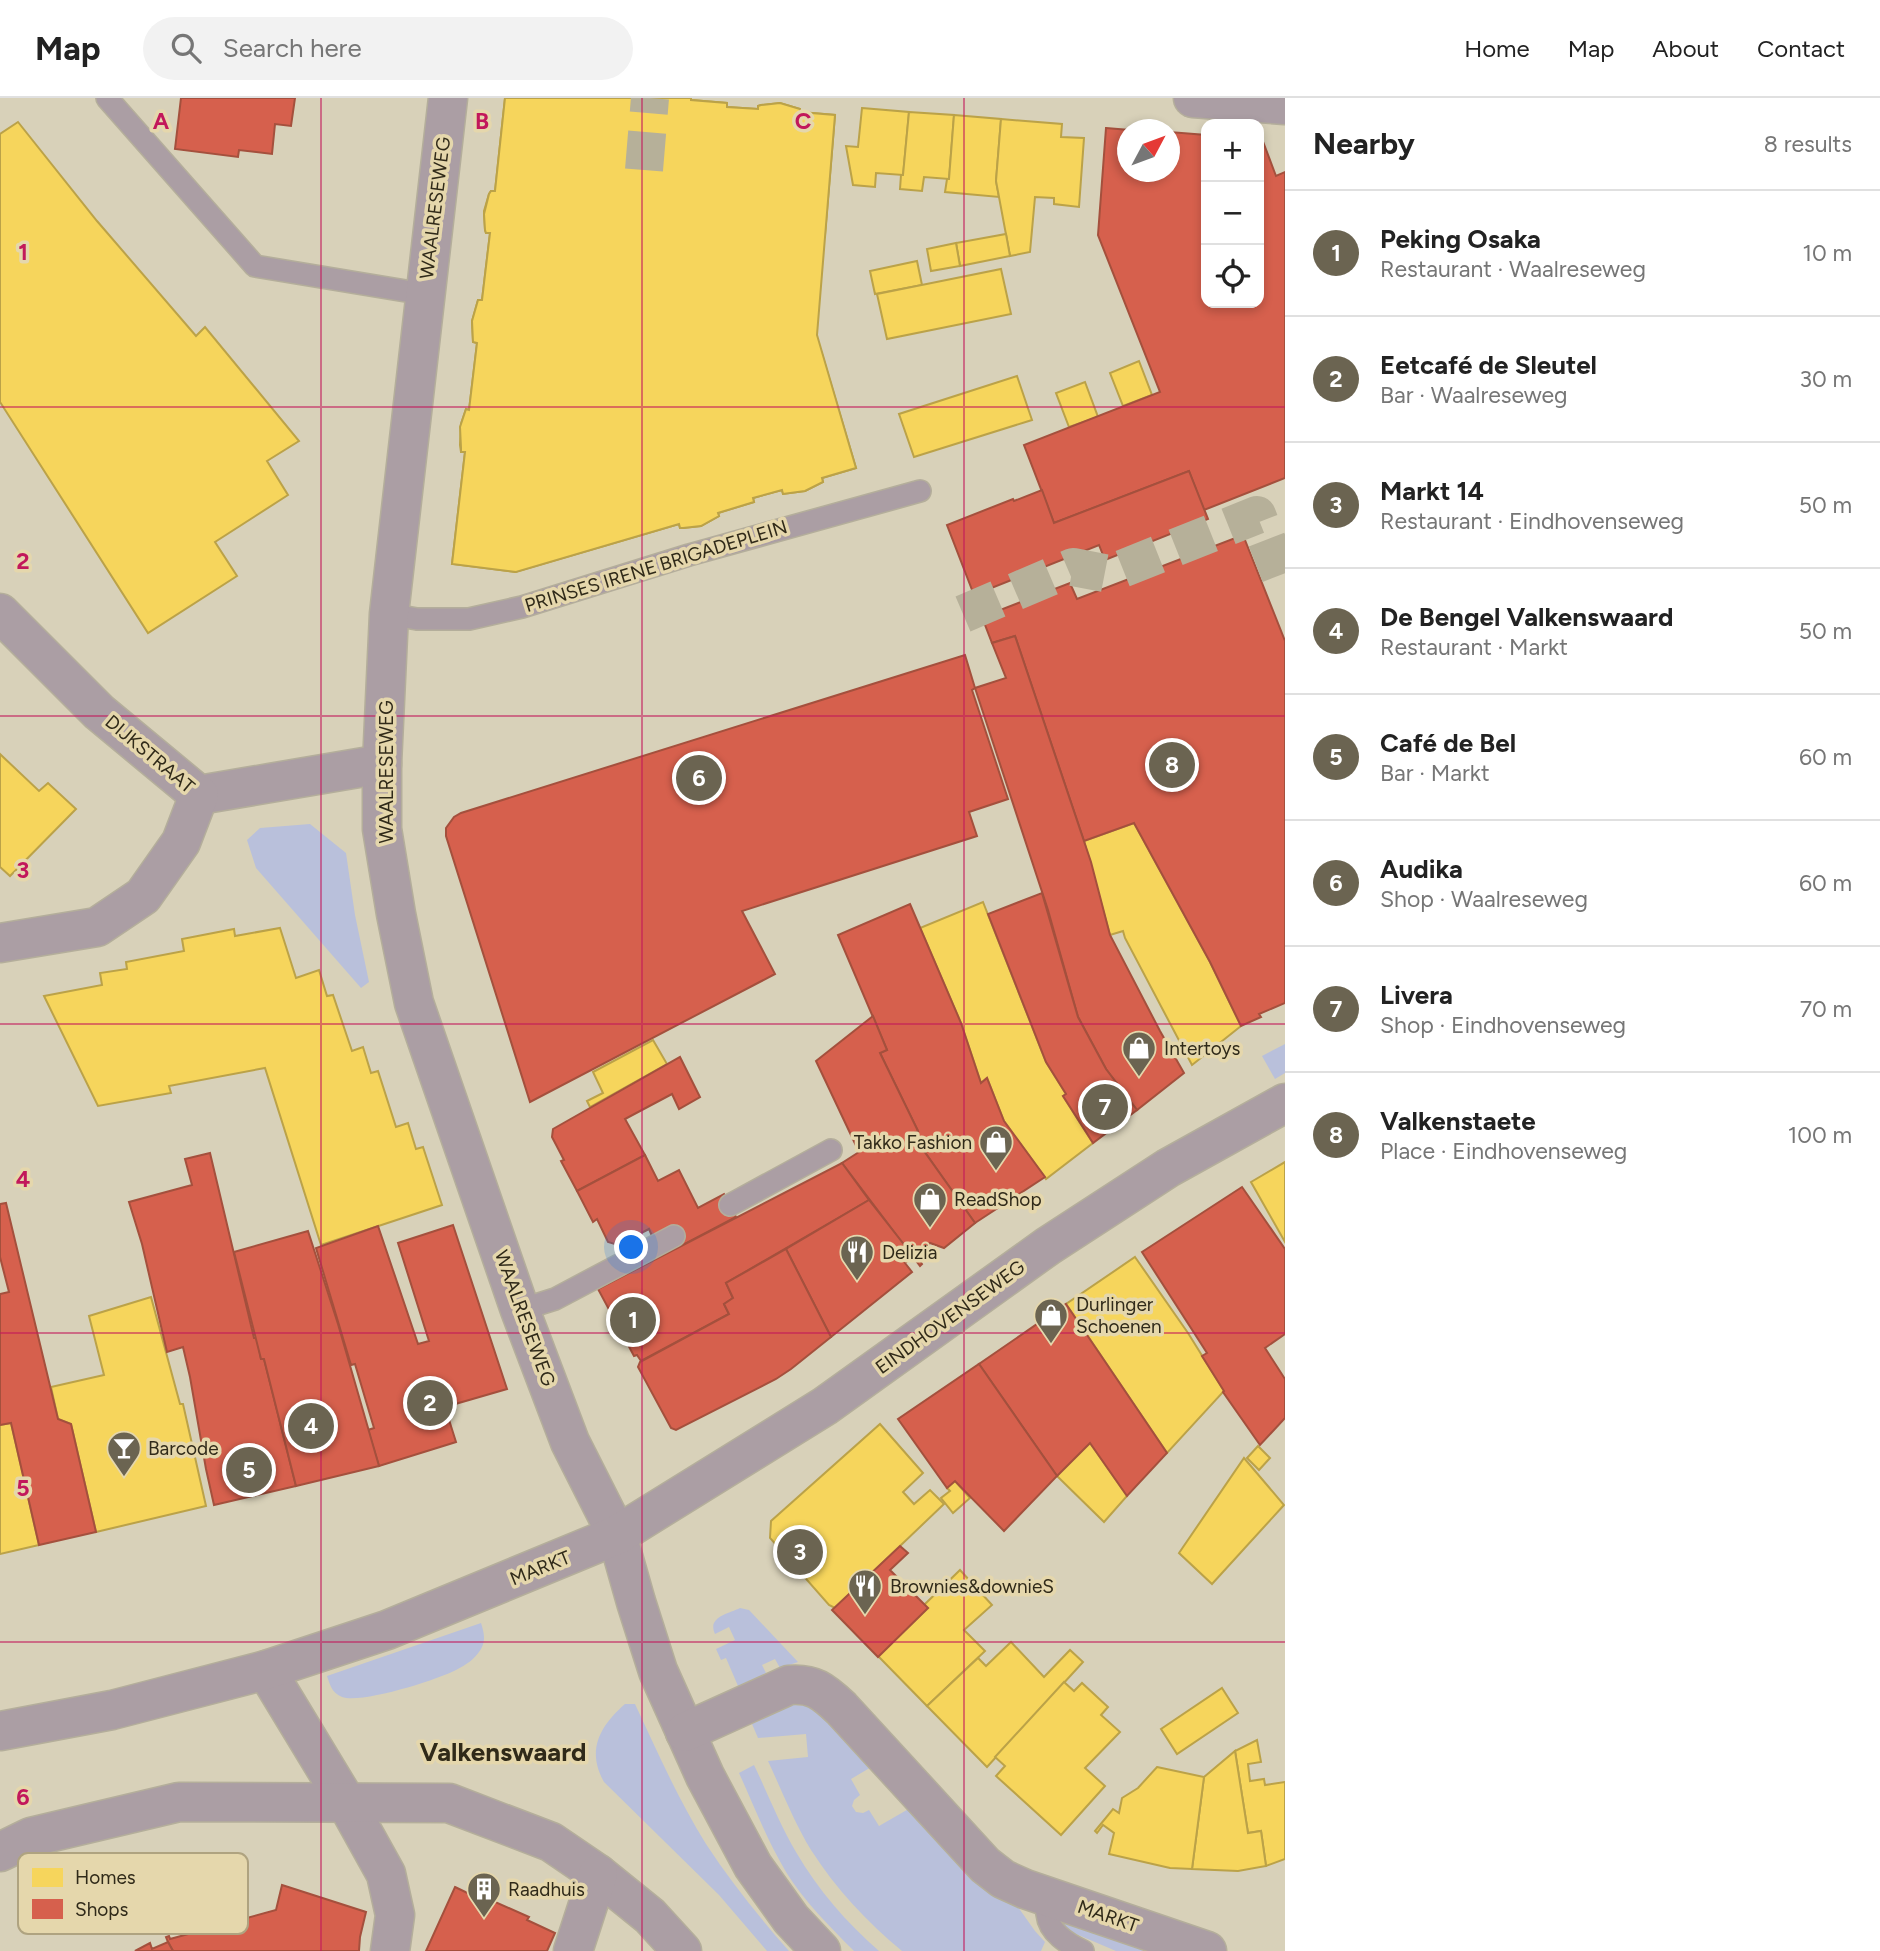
<!DOCTYPE html>
<html lang="en">
<head>
<meta charset="utf-8">
<style>
  body { margin:0; font-family:Figtree,sans-serif; background:#f2f2f2; color:#222 }
  .controls { position:absolute; right:21px; top:21px; display:grid; overflow:hidden; border-radius:14px; box-shadow:0 4px 10px #0003 }
  .controls button { width:63px; height:63px; display:grid; place-items:center; padding:0; border:0; border-bottom:2px solid #e0e0e0; background:#fff; color:#222; font:35px sans-serif }
  .compass { position:absolute; left:1117px; top:21px; width:63px; height:63px; border-radius:50%; background:#fff; box-shadow:0 4px 10px #0003; rotate:49deg }
  .you { position:absolute; left:632px; top:1150px; width:24px; height:24px; margin:-18px; border:5px solid #fff; border-radius:50%; background:#1a73e8; box-shadow:0 0 0 10px #1a73e833 }
  .badge { display:grid; place-items:center; width:46px; height:46px; border-radius:50%; background:#6b6451; color:#fff; font-size:23px; font-weight:700 }
  .pin { position:absolute; translate:-50% -50%; border:4px solid #fff; box-shadow:0 2px 7px #0006 }
  .list { margin:0; padding:0; list-style:none }
  h2 { display:flex; justify-content:space-between; align-items:center; height:91px; margin:0; padding:0 28px; font-size:30px }
  h2 small { font-size:23px; font-weight:400; color:#767676 }
  .list li { display:grid; grid-template-columns:46px 1fr auto; gap:21px; align-items:center; box-sizing:border-box; height:126px; padding:0 28px; border-top:2px solid #e0e0e0 }
  .list b { display:block; font-size:26px; white-space:nowrap }
  .list p { margin:0; font-size:23px; white-space:nowrap; color:#767676 }
  .list em { font-size:23px; font-style:normal; color:#767676 }
  .icon { flex:none; width:38px; height:38px; fill:none; stroke:currentColor; stroke-width:2; stroke-linecap:round; stroke-linejoin:round }
  .map { position:relative; flex:none; width:1285px; height:1853px; overflow:hidden }
  header { display:flex; align-items:center; gap:42px; box-sizing:border-box; height:98px; padding:0 35px; background:#fff; border-bottom:2px solid #e0e0e0 }
  header strong { font-size:33px }
  nav { display:flex; gap:38px; margin-inline-start:auto; font-size:24px }
  .search { width:490px; height:63px; background:#f2f2f2; display:flex; align-items:center; gap:18px; box-sizing:border-box; padding:0 24px; border-radius:38px; color:#767676; font-size:26px }
  main { display:flex }
  aside { flex:1; background:#fff }
  .map>svg:first-child { display:block }
  .green { fill:#b9c0db }
  .homes { fill:#f6d55c; stroke:#bba248; stroke-width:2 }
  .shops { fill:#d6604d; stroke:#a4503d; stroke-width:2 }
  .lines { fill:none; stroke-linecap:round; stroke-linejoin:round }
  .street-tunnel { stroke:#b6b099; stroke-width:38; stroke-dasharray:38 19; stroke-linecap:butt }
  .lane-casing { stroke:#b4ae9b; stroke-width:24 }
  .street-casing { stroke:#b4ae9b; stroke-width:41 }
  .lane { stroke:#ab9ea4; stroke-width:21 }
  .street { stroke:#ab9ea4; stroke-width:38 }
  .grid { fill:none; stroke:#c2185b; stroke-width:2; stroke-opacity:0.55 }
  .labels { text-anchor:middle; dominant-baseline:central; stroke-width:7; stroke-linejoin:round; paint-order:stroke }
  .street-label { font-size:19px; fill:#302a19; stroke:#e5d7ac }
  .poi-label { font-size:19px; fill:#302a19; stroke:#e5d7ac; text-anchor:start }
  .district-label { font-size:26px; font-weight:bold; fill:#302a19; stroke:#e5d7ac }
  .key { fill:#e5d7ac; stroke:#afa380; stroke-width:2 }
  .key-label { font-size:19px; fill:#302a19 }
  .grid-label { font-size:23px; text-anchor:middle; font-weight:bold; fill:#c2185b; stroke:#e5d7ac; stroke-width:7; stroke-linejoin:round; paint-order:stroke }
</style>
</head>
<body>
<header>
<strong>Map</strong>
<div class="search"><svg class="icon" aria-label="search" viewBox="0 0 24 24"><circle cx="10" cy="10" r="6"/><path d="M15 15l6 6"/></svg>Search here</div>
<nav><a>Home</a><a>Map</a><a>About</a><a>Contact</a></nav>
</header>
<main>
<div class="map">
<svg width="1285" height="1853" viewBox="0 0 1285 1853">
  <rect width="100%" height="100%" fill="#d8d1b9"/>
  <g class="green">
    <polygon points="310,726 346,755 355,817 369,884 361,890 256,770 247,742 260,730"/>
    <polygon points="1285,946 1285,975 1275,981 1262,958"/>
    <path d="M740 1510 749 1512 798 1564 780 1570 775 1561 762 1567 766 1575 738 1588 726 1560 721 1562 716 1551 735 1542 729 1529 715 1536C707 1519 728 1516 740 1510Z"/>
    <path d="M481 1525C484 1535 486 1542 481 1551 475 1561 466 1567 456 1572 437 1582 361 1606 342 1599 332 1595 330 1587 327 1578Z"/>
    <path d="M625 1606H635C657 1653 678 1701 706 1746 731 1784 759 1819 789 1853H767L719 1797 604 1684C586 1652 600 1628 625 1606Z"/>
    <path d="M793 1607 813 1608 873 1668 851 1681 860 1697 854 1702 852 1708 856 1714 863 1715 869 1712 879 1728 912 1709 1013 1802 1035 1833 1045 1844 1041 1853H902C867 1824 836 1791 811 1752 794 1724 782 1693 768 1663L808 1659 806 1636 758 1640 752 1626Z"/>
    <path d="M754 1667C768 1696 780 1727 796 1754 818 1792 847 1825 879 1853H854C830 1829 804 1803 786 1774 767 1742 754 1708 739 1675Z"/>
    <polygon points="1064,1821 1158,1853 1116,1853 1069,1833 1063,1828"/>
  </g>
  <g class="homes">
    <polygon points="505,0 691,0 691,2 727,5 727,9 758,11 758,8 761,7 780,5 800,11 800,14 835,17 825,137 767,132 768,122 713,118 713,114 659,110 660,91 579,85 571,152 598,155 580,318 553,315 546,369 544,368 543,382 621,358 613,332 717,302 716,298 770,282 767,272 822,256 856,370 822,380 823,384 805,393 783,396 782,392 753,400 754,404 718,415 719,418 701,428 683,430 680,430 679,426 515,474 452,466 465,354 461,354 460,347 461,326 466,311 469,312 477,245 473,244 472,223 478,202 482,202 490,135 486,135 485,132 484,113 489,96 491,93 495,93"/>
    <polygon points="505,0 691,0 691,2 727,5 727,9 758,11 758,8 761,7 780,5 800,11 800,14 835,17 817,237 856,370 822,380 823,384 805,393 783,396 782,392 753,400 754,404 718,415 719,418 701,428 683,430 680,430 679,426 516,474 452,466 465,354 461,354 461,350 460,329 466,311 469,312 477,245 473,244 472,223 478,202 482,202 490,135 486,135 485,132 484,116 489,96 491,93 495,93"/>
    <polygon points="862,10 909,14 903,77 876,75 875,89 853,87 846,48 858,49"/>
    <polygon points="909,14 954,17 949,81 924,79 922,93 900,91 901,77 903,77"/>
    <polygon points="954,17 1001,21 996,83 999,99 945,94 947,81 949,81"/>
    <polygon points="1001,21 1062,26 1061,39 1084,40 1079,109 1054,106 1054,100 1035,99 1030,154 1010,158 996,83"/>
    <polygon points="18,24 97,123 196,238 205,229 299,343 267,363 288,397 215,444 237,478 148,535 0,304 0,36"/>
    <polygon points="1006,136 1010,158 960,168 956,145"/>
    <polygon points="956,145 960,168 931,173 927,151"/>
    <polygon points="917,163 922,187 875,196 870,173"/>
    <polygon points="1001,171 1011,216 887,241 877,196"/>
    <polygon points="1139,263 1152,297 1123,308 1110,275"/>
    <polygon points="1017,278 1032,322 914,359 899,316"/>
    <polygon points="1085,284 1098,319 1069,329 1056,295"/>
    <polygon points="0,656 39,693 48,685 76,711 10,778 0,769"/>
    <polygon points="1134,725 1210,864 1241,928 1192,967 1125,840 1123,833 1110,837 1084,743"/>
    <polygon points="983,804 1046,964 1066,996 1063,998 1093,1045 1046,1081 1004,1023 987,980 981,985 961,925 920,830"/>
    <polygon points="280,830 296,880 319,872 327,898 333,897 352,953 363,949 371,975 378,973 396,1029 408,1025 416,1051 423,1049 442,1107 321,1147 265,970 169,988 171,995 98,1008 44,898 102,887 100,875 127,871 126,864 184,853 182,841 234,831 235,838"/>
    <polygon points="653,942 667,966 590,1009 587,1003 603,995 593,974"/>
    <polygon points="1285,1064 1285,1144 1251,1084"/>
    <polygon points="1135,1159 1188,1235 1224,1293 1167,1355 1066,1206"/>
    <polygon points="151,1199 180,1306 183,1306 206,1408 96,1434 71,1326 58,1321 51,1289 104,1277 89,1218"/>
    <polygon points="11,1325 39,1447 0,1456 0,1327"/>
    <polygon points="880,1326 923,1375 903,1394 914,1406 930,1392 944,1406 835,1510 829,1507 770,1440 771,1423"/>
    <polygon points="1090,1345 1127,1398 1104,1424 1057,1378"/>
    <polygon points="1258,1348 1270,1360 1259,1372 1247,1360"/>
    <polygon points="1244,1360 1284,1407 1212,1486 1179,1455"/>
    <polygon points="955,1383 970,1400 953,1415 941,1400 950,1393 947,1390"/>
    <polygon points="960,1472 992,1507 964,1532 985,1553 927,1608 878,1558 928,1510 924,1507"/>
    <polygon points="1011,1544 1044,1579 1070,1552 1083,1564 987,1669 927,1608 978,1560 986,1568"/>
    <polygon points="1064,1584 1074,1593 1082,1585 1108,1609 1101,1617 1120,1634 1085,1670 1105,1688 1061,1737 996,1678 1005,1668 995,1659"/>
    <polygon points="1222,1590 1238,1615 1177,1656 1161,1631"/>
    <polygon points="1257,1642 1261,1664 1248,1666 1250,1683 1264,1681 1265,1687 1285,1684 1285,1761 1266,1768 1261,1733 1248,1735 1235,1653"/>
    <polygon points="1235,1653 1248,1735 1261,1733 1266,1768 1238,1773 1192,1771 1204,1679"/>
    <polygon points="1157,1669 1204,1679 1192,1771 1170,1770 1109,1756 1114,1735 1103,1727 1097,1735 1095,1733 1113,1711 1119,1715 1122,1700 1138,1690"/>
  </g>
  <g class="shops">
    <polygon points="181,0 295,0 291,28 275,26 272,56 239,52 238,59 175,51"/>
    <polygon points="1106,30 1130,32 1128,32 1128,74 1170,74 1170,34 1206,37 1206,205 1259,205 1259,41 1262,41 1276,78 1285,74 1285,380 1204,412 1189,373 1054,425 1024,347 1160,294 1098,137"/>
    <polygon points="1189,373 1208,421 1105,462 1099,447 974,497 947,427 1013,401 1014,403 1042,392 1054,425"/>
    <polygon points="1243,437 1285,543 1285,905 1259,916 1261,919 1241,928 1210,864 1134,725 1084,743 1015,538 992,545 982,519 1070,485 1077,501"/>
    <polygon points="1015,538 1091,764 1110,837 1160,933 1184,975 1137,1012 1106,971 1078,919 1048,812 975,590 1006,580 992,545"/>
    <polygon points="965,557 975,590 972,592 1008,701 969,714 977,738 742,813 775,876 530,1004 446,738 446,730 454,719 461,715"/>
    <polygon points="1042,795 1078,919 1106,971 1137,1012 1093,1045 1063,998 1066,996 1046,964 988,816"/>
    <polygon points="910,806 961,925 981,985 987,980 1004,1023 1045,1079 975,1125 912,1036 918,1033 880,955 887,952 838,837"/>
    <polygon points="873,918 887,952 880,955 918,1033 912,1036 975,1125 944,1150 930,1145 925,1149 926,1150 917,1158 922,1166 920,1168 842,1065 859,1054 816,963"/>
    <polygon points="680,959 700,999 679,1011 672,996 625,1021 645,1057 577,1093 561,1063 564,1062 552,1039 553,1031"/>
    <polygon points="210,1055 254,1240 257,1240 261,1261 264,1261 296,1388 214,1407 206,1371 190,1279 183,1249 167,1254 142,1146 129,1104 192,1087 185,1061"/>
    <polygon points="645,1057 658,1083 679,1072 698,1110 724,1096 736,1119 679,1149 669,1129 652,1138 649,1131 618,1147 608,1144 597,1121 593,1124 577,1093"/>
    <polygon points="842,1065 869,1102 726,1185 733,1200 724,1206 729,1216 641,1263 637,1257 634,1258 598,1191"/>
    <polygon points="1242,1089 1285,1151 1285,1236 1265,1250 1285,1281 1285,1320 1260,1347 1223,1294 1224,1293 1202,1258 1207,1255 1142,1154"/>
    <polygon points="869,1102 913,1158 905,1165 912,1174 831,1239 786,1151"/>
    <polygon points="6,1105 58,1321 71,1326 96,1434 39,1447 11,1325 0,1327 0,1196 9,1194 0,1159 0,1106"/>
    <polygon points="453,1127 507,1291 445,1309 456,1344 379,1368 368,1332 374,1330 355,1266 351,1267 316,1150 378,1128 418,1246 429,1243 398,1145"/>
    <polygon points="308,1133 338,1226 379,1368 296,1388 264,1261 261,1261 234,1154"/>
    <polygon points="786,1151 831,1239 791,1271 776,1281 676,1332 671,1330 638,1269 640,1264 729,1216 724,1206 733,1200 726,1185"/>
    <polygon points="1066,1206 1167,1355 1127,1398 1090,1345 1057,1378 979,1266"/>
    <polygon points="979,1266 1057,1378 1004,1433 955,1383 947,1390 898,1321"/>
    <polygon points="900,1448 908,1455 890,1472 928,1510 878,1559 832,1512"/>
    <polygon points="282,1787 366,1814 360,1839 359,1853 173,1853 168,1844 166,1839 169,1838 170,1841 276,1812"/>
    <polygon points="455,1789 482,1802 484,1799 529,1819 527,1822 555,1835 547,1853 426,1853"/>
    <polygon points="168,1844 173,1853 135,1853 150,1845 152,1851"/>
  </g>
  <g class="lines">
    <g class="street-tunnel">
      <polyline points="644,72 650,0"/>
      <polyline points="963,516 1073,469 1109,476 1257,417 1285,489"/>
    </g>
    <g class="lane-casing">
      <g id="lane">
        <polyline points="107,0 255,168 424,196"/>
        <polyline points="389,516 417,521 469,521 522,509 689,457 920,393"/>
        <polyline points="730,1107 831,1052"/>
        <polyline points="520,1212 555,1201 674,1138"/>
        <path d="M1048 1798C1048 1804 1046 1811 1047 1816 1049 1835 1068 1846 1083 1853"/>
      </g>
    </g>
    <g class="street-casing">
      <g id="street">
        <polyline points="448,0 389,516 382,666 382,731 396,816 414,905 520,1212 570,1344 617,1437 636,1504 658,1573 705,1678 753,1768 791,1821 821,1853"/>
        <polyline points="1193,0 1285,7"/>
        <polyline points="0,515 99,614 199,697 382,666"/>
        <polyline points="0,845 97,829 143,798 181,744 199,697"/>
        <polyline points="266,1572 346,1704 386,1776 395,1817 390,1853"/>
        <polyline points="0,1633 112,1612 266,1572 387,1532 617,1437 825,1308 1048,1148 1168,1070 1285,1005"/>
        <path d="M685 1634 789 1587C813 1585 823 1593 841 1610L985 1767 1003 1781 1025 1791 1207 1853"/>
        <polyline points="0,1754 31,1739 179,1704 449,1705 551,1744 598,1776 650,1818 682,1853"/>
        <polyline points="573,1853 598,1776"/>
      </g>
    </g>
    <use href="#lane" class="lane"/>
    <use href="#street" class="street"/>
  </g>
  <path class="grid" d="M321 0V1853M642 0V1853M964 0V1853M0 309H1285M0 618H1285M0 926H1285M0 1235H1285M0 1544H1285"/>
  <defs>
    <g id="shop-pin" transform="scale(1.75)"><path d="M0 17L-7.5 6A9.5 9.5 0 1 1 7.5 6Z" fill="#6b6451" stroke="#e5d7ac"/><path d="M-5-2.5h2.3a2.7 3.5 0 0 1 5.4 0H5L5.5 6h-11ZM-1.5-2.5h3a1.5 2.3 0 0 0-3 0Z" fill="#fff"/></g>
    <g id="restaurant-pin" transform="scale(1.75)"><path d="M0 17L-7.5 6A9.5 9.5 0 1 1 7.5 6Z" fill="#6b6451" stroke="#e5d7ac"/><path d="M-5-6h1v4h1v-4h1v4h1v-4h1v5L-1.5 .5V6h-2V.5L-5-1ZM5-6V6H3V1.5H1.5Q1.5-4 5-6Z" fill="#fff"/></g>
    <g id="bar-pin" transform="scale(1.75)"><path d="M0 17L-7.5 6A9.5 9.5 0 1 1 7.5 6Z" fill="#6b6451" stroke="#e5d7ac"/><path d="M-6-5H6L.8 .8V4.5H3.5V6h-7V4.5H-.8V.8Z" fill="#fff"/></g>
    <g id="building-pin" transform="scale(1.75)"><path d="M0 17L-7.5 6A9.5 9.5 0 1 1 7.5 6Z" fill="#6b6451" stroke="#e5d7ac"/><path d="M-4-6H4V6H1V3H-1V6H-4ZM-2.5-4.3h1.7v1.8h-1.7ZM.8-4.3h1.7v1.8H.8ZM-2.5-1h1.7V.8h-1.7ZM.8-1h1.7V.8H.8Z" fill="#fff"/></g>
  </defs>
  <g fill-rule="evenodd">
    <use href="#shop-pin" x="1139" y="950"/>
    <use href="#shop-pin" x="996" y="1044"/>
    <use href="#shop-pin" x="930" y="1101"/>
    <use href="#restaurant-pin" x="857" y="1154"/>
    <use href="#shop-pin" x="1051" y="1217"/>
    <use href="#bar-pin" x="124" y="1350"/>
    <use href="#restaurant-pin" x="865" y="1488"/>
    <use href="#building-pin" x="484" y="1791"/>
  </g>
  <g class="labels">
    <g class="street-label">
      <text transform="translate(435 110) rotate(-83)">WAALRESEWEG</text>
      <text transform="translate(656 468) rotate(-17)">PRINSES IRENE BRIGADEPLEIN</text>
      <text transform="translate(150 656) rotate(40)">DIJKSTRAAT</text>
      <text transform="translate(386 674) rotate(-90)">WAALRESEWEG</text>
      <text transform="translate(950 1219) rotate(-36)">EINDHOVENSEWEG</text>
      <text transform="translate(525 1220) rotate(70)">WAALRESEWEG</text>
      <text transform="translate(540 1470) rotate(-22)">MARKT</text>
      <text transform="translate(1108 1818) rotate(19)">MARKT</text>
    </g>
    <g class="poi-label">
      <text x="1164" y="950">Intertoys</text>
      <text x="972" y="1044" text-anchor="end">Takko Fashion</text>
      <text x="954" y="1101">ReadShop</text>
      <text x="882" y="1154">Delizia</text>
      <text x="1076" y="1206">Durlinger<tspan x="1076" dy="22">Schoenen</tspan></text>
      <text x="148" y="1350">Barcode</text>
      <text x="890" y="1488">Brownies&amp;downieS</text>
      <text x="508" y="1791">Raadhuis</text>
    </g>
    <g class="district-label">
      <text x="503" y="1654">Valkenswaard</text>
    </g>
  </g>
  <rect x="18" y="1755" width="230" height="81" rx="10" class="key"/>
  <rect x="32" y="1770" width="31" height="19" fill="#f6d55c"/>
  <rect x="32" y="1801" width="31" height="20" fill="#d6604d"/>
  <g class="key-label">
    <text x="75" y="1786">Homes</text>
    <text x="75" y="1818">Shops</text>
  </g>
  <g class="grid-label">
    <text x="161" y="31">A</text>
    <text x="482" y="31">B</text>
    <text x="803" y="31">C</text>
    <text x="23" y="162">1</text>
    <text x="23" y="471">2</text>
    <text x="23" y="780">3</text>
    <text x="23" y="1089">4</text>
    <text x="23" y="1398">5</text>
    <text x="23" y="1707">6</text>
  </g>
</svg>
<div class="controls">
<button>+</button>
<button>−</button>
<button><svg class="icon" aria-label="locate" viewBox="0 0 24 24"><circle cx="12" cy="12" r="6"/><path d="M12 2v4M12 18v4M2 12h4M18 12h4"/></svg></button>
</div>
<svg class="compass" viewBox="-18 -18 36 36"><path d="M0-13l5 13h-10z" fill="#e53935"/><path d="M0 13l5-13h-10z" fill="#767676"/></svg>
<div class="you"></div>
<div class="pin badge" style="left:633px;top:1222px">1</div>
<div class="pin badge" style="left:430px;top:1305px">2</div>
<div class="pin badge" style="left:800px;top:1454px">3</div>
<div class="pin badge" style="left:311px;top:1328px">4</div>
<div class="pin badge" style="left:249px;top:1372px">5</div>
<div class="pin badge" style="left:699px;top:680px">6</div>
<div class="pin badge" style="left:1105px;top:1009px">7</div>
<div class="pin badge" style="left:1172px;top:667px">8</div>
</div>
<aside>
<h2>Nearby<small>8 results</small></h2>
<ul class="list">
<li><span class="badge">1</span><div><b>Peking Osaka</b><p>Restaurant · Waalreseweg</p></div><em>10 m</em></li>
<li><span class="badge">2</span><div><b>Eetcafé de Sleutel</b><p>Bar · Waalreseweg</p></div><em>30 m</em></li>
<li><span class="badge">3</span><div><b>Markt 14</b><p>Restaurant · Eindhovenseweg</p></div><em>50 m</em></li>
<li><span class="badge">4</span><div><b>De Bengel Valkenswaard</b><p>Restaurant · Markt</p></div><em>50 m</em></li>
<li><span class="badge">5</span><div><b>Café de Bel</b><p>Bar · Markt</p></div><em>60 m</em></li>
<li><span class="badge">6</span><div><b>Audika</b><p>Shop · Waalreseweg</p></div><em>60 m</em></li>
<li><span class="badge">7</span><div><b>Livera</b><p>Shop · Eindhovenseweg</p></div><em>70 m</em></li>
<li><span class="badge">8</span><div><b>Valkenstaete</b><p>Place · Eindhovenseweg</p></div><em>100 m</em></li>
</ul>
</aside>
</main>
</body>
</html>
